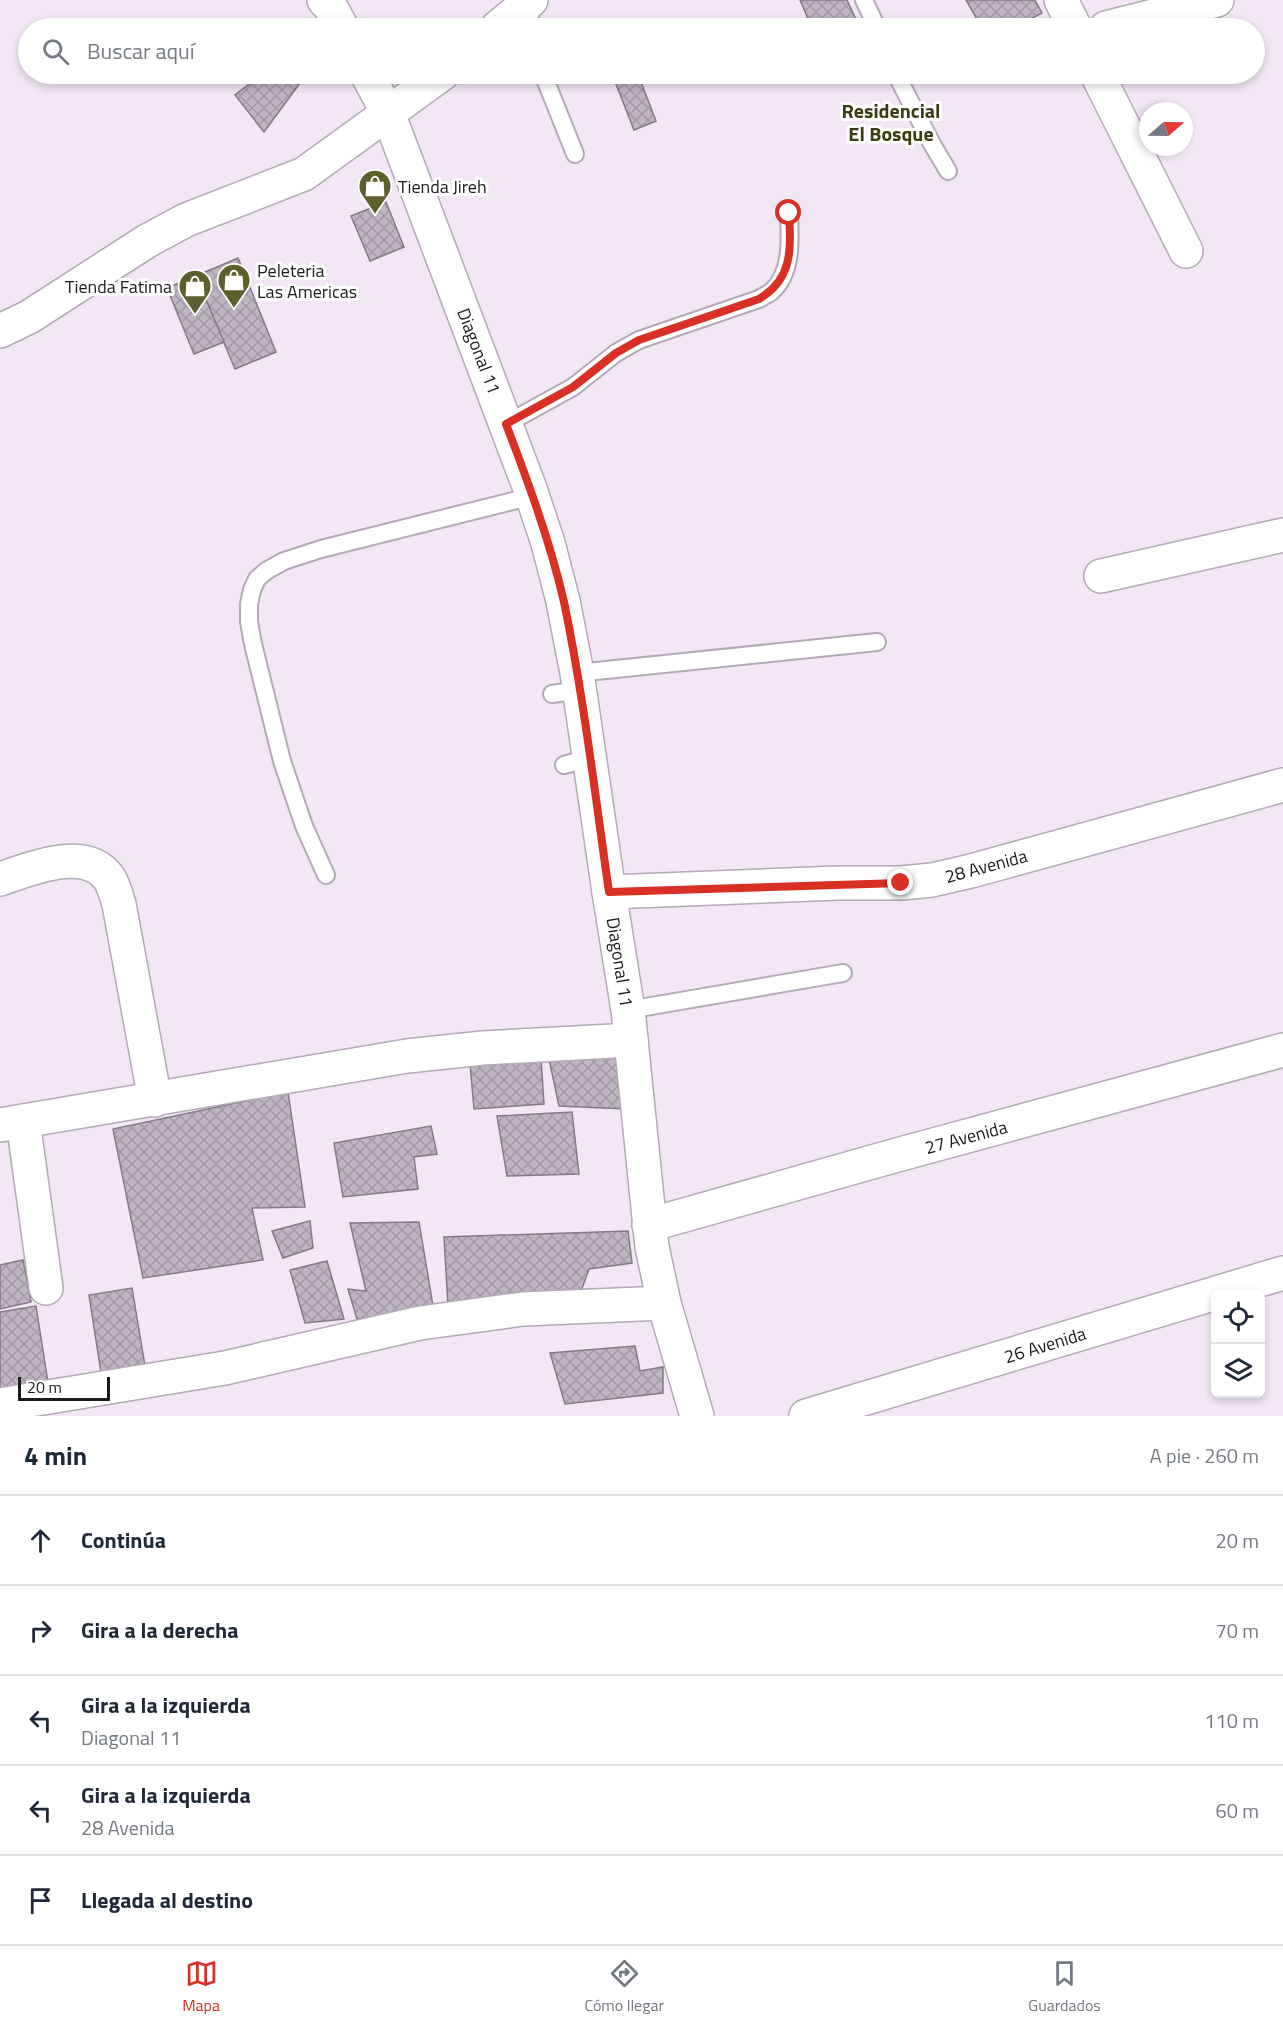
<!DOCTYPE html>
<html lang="es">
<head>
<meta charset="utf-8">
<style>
  body { margin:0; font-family:"Titillium Web",sans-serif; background:#f2f2f3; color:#1f2937 }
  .controls { position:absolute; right:18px; bottom:18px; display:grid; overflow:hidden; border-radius:9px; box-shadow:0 3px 9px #0003 }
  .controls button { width:54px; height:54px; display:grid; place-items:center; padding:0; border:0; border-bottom:2px solid #e0e1e3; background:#fff; color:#1f2937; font:30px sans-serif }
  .compass { position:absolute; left:1139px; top:102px; width:54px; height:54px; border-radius:50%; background:#fff; box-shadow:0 3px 9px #0003; rotate:70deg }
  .scale { position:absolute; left:18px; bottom:15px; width:92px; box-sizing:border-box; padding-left:6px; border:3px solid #1d191e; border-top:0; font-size:16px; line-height:21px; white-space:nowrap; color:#1d191e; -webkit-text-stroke:4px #fff; paint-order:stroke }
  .stop { position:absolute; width:18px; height:18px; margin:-14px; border:4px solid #d93025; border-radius:50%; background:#fff }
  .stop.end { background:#d93025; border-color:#fff; box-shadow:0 2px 6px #0008 }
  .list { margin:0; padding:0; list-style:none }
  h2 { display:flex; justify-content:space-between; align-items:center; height:78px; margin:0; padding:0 24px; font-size:26px }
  h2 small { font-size:20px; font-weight:400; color:#747a83 }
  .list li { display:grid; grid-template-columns:39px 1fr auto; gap:18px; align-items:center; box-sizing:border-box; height:90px; padding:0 24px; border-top:2px solid #e0e1e3 }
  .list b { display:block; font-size:22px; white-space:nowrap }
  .list p { margin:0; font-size:20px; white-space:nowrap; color:#747a83 }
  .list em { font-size:20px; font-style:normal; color:#747a83 }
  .icon { flex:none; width:33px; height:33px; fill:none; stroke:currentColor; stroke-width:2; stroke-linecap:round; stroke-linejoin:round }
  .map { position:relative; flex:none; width:1283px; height:1416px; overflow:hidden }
  .search { position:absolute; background:#fff; box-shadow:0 3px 9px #0003; left:18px; right:18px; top:18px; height:66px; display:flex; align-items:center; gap:15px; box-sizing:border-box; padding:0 21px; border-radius:33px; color:#747a83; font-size:22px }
  .sheet { height:528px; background:#fff }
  nav { display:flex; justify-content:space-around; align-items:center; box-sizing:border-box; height:84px; border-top:2px solid #e0e1e3; background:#fff; font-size:16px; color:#747a83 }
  nav a { display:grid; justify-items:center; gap:3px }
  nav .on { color:#d93025 }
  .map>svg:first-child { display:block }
  .building { fill:url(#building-cross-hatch); stroke:#847a87; stroke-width:1.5 }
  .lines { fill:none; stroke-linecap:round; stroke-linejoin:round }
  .service-casing { stroke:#b4a9b6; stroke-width:20 }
  .minor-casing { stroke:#b4a9b6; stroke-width:36 }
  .tertiary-casing { stroke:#b4a9b6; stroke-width:36 }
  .service { stroke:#fff; stroke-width:16 }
  .minor { stroke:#fff; stroke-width:33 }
  .tertiary { stroke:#fff; stroke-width:33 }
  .route { stroke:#d93025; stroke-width:8 }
  .labels { text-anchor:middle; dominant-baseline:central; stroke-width:6; stroke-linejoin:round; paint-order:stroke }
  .poi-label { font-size:18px; fill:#1d191e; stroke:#fff; text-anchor:start }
  .street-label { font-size:18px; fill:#1d191e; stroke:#fff }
  .neighbourhood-label { font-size:20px; font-weight:bold; fill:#3c3c13; stroke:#fff }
</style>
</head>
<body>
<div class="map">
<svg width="1283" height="1416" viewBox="0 0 1283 1416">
  <defs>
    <pattern id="building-cross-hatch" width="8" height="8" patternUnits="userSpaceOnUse" patternTransform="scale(1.5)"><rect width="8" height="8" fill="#bfb4c2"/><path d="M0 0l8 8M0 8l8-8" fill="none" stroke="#a49aa6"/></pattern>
  </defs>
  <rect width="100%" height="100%" fill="#f3e7f6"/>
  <g class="building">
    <polygon points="800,0 847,0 860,28 812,28"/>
    <polygon points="966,0 1035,0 1042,13 1014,28 982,28"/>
    <polygon points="262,74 299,74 303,79 264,132 235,95"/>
    <polygon points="612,74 638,74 656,121 634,130"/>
    <polygon points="386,202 404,247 370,261 351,216"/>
    <polygon points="238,258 276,352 235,369 196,276"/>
    <polygon points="196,276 224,342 194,354 167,288"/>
    <polygon points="620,1054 626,1109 559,1106 549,1059"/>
    <polygon points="541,1059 544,1104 474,1109 470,1064"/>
    <polygon points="288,1092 305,1207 252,1208 263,1260 143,1278 113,1129"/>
    <polygon points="572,1112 579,1174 507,1176 497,1116"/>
    <polygon points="431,1126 437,1154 414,1157 418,1189 343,1197 334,1143"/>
    <polygon points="310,1221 313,1248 283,1258 272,1231"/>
    <polygon points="419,1222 434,1312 357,1319 348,1289 366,1291 350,1223"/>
    <polygon points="628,1231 632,1263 589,1269 580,1294 448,1306 444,1237"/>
    <polygon points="23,1260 31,1302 0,1309 0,1265"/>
    <polygon points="327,1261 344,1319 305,1323 290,1270"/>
    <polygon points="132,1288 146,1372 102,1379 89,1295"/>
    <polygon points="36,1306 49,1389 0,1397 0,1312"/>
    <polygon points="635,1346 640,1371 663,1367 663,1393 565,1404 550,1353"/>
  </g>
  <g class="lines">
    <g class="service-casing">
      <g id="service">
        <polyline points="864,0 877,28"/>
        <polyline points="528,28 529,17 535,3"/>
        <polyline points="543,74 575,154"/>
        <polyline points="896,74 932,144 948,171"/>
        <path d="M506 424 573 387 616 353 639 340 759 299C762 297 768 294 771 292 793 273 790 238 789 213"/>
        <polyline points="577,673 877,642"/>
        <polyline points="552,694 579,690"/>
        <polyline points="564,765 589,758"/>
        <polyline points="326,875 304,826 282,761 253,644 249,622 249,604 252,590 257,579 266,571 284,561 321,549 533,496"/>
        <polyline points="628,1010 843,973"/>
      </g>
    </g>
    <g class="minor-casing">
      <g id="minor">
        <polyline points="1061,0 1075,28"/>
        <polyline points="1106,28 1217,0"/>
        <polyline points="1097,74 1186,251"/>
        <polyline points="1101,576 1283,535"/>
        <path d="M0 879C30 869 86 845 109 878 114 886 116 895 119 904L155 1100"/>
        <polyline points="609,892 838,883 901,883 932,880 971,871 1283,785"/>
        <polyline points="23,1121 46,1288"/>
        <polyline points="0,1125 407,1056 483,1048 631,1040"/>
        <polyline points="649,1225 897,1155 1283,1050"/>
        <polyline points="0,1405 225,1368 420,1323 523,1309 664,1303"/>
        <polyline points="806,1416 1283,1273"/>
      </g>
    </g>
    <g class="tertiary-casing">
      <g id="tertiary">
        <polyline points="324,0 330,6 342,28"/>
        <polyline points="497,28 531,0"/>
        <polyline points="367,74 388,113 529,486 548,543 563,601 577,673 609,892 628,1010 652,1247 664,1303 697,1416"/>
        <polyline points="0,331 29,317 147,241 186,220 304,174 442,74"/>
      </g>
    </g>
    <use href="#service" class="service"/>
    <use href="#minor" class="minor"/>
    <use href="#tertiary" class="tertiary"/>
  </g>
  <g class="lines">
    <path class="route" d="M789 213C791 249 793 279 759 299L639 340 616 353 573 387 506 424C528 482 550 541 564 602 584 698 595 795 609 892L901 883"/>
  </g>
  <defs>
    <g id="shop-pin" transform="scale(1.725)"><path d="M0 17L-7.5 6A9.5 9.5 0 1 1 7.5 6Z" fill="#5e5f2c" stroke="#fff"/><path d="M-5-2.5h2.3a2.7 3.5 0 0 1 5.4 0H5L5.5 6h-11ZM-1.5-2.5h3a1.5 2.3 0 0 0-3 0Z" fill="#fff"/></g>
  </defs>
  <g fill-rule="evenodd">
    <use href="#shop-pin" x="375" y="186"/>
    <use href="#shop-pin" x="234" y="280"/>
    <use href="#shop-pin" x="195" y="286"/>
  </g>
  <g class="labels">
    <g class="poi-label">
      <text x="398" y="186">Tienda Jireh</text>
      <text x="257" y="270">Peleteria<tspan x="257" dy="21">Las Americas</tspan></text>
      <text x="172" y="286" text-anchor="end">Tienda Fatima</text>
    </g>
    <g class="street-label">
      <text transform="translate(479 351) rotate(69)">Diagonal 11</text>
      <text transform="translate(986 866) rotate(-15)">28 Avenida</text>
      <text transform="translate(620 962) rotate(81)">Diagonal 11</text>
      <text transform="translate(966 1137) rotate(-15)">27 Avenida</text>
      <text transform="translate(1045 1345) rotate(-17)">26 Avenida</text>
    </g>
    <g class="neighbourhood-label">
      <text x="891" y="110">Residencial<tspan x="891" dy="23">El Bosque</tspan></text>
    </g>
  </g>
</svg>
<div class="controls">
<button><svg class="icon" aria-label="locate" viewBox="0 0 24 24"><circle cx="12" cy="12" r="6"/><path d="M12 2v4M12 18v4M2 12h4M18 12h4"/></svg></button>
<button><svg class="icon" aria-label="layers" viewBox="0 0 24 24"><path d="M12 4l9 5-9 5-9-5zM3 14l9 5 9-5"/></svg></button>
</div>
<svg class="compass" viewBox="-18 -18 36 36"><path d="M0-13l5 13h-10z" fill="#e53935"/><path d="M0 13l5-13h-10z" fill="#747a83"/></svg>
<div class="scale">20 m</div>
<div class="stop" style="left:789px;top:213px"></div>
<div class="stop end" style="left:901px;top:883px"></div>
<div class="search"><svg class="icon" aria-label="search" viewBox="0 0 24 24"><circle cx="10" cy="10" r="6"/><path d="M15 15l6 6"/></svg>Buscar aquí</div>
</div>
<section class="sheet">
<h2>4 min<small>A pie · 260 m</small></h2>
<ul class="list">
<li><svg class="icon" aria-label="ahead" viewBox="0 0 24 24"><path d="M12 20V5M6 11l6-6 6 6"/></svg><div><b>Continúa</b></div><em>20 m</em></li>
<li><svg class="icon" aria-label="right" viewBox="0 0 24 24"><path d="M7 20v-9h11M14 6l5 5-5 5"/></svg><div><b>Gira a la derecha</b></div><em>70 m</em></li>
<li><svg class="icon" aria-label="left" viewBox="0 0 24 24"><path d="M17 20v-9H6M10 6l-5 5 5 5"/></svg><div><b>Gira a la izquierda</b><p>Diagonal 11</p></div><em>110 m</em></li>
<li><svg class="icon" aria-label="left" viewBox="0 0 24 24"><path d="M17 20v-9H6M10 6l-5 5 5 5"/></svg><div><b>Gira a la izquierda</b><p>28 Avenida</p></div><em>60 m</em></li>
<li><svg class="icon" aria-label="arrive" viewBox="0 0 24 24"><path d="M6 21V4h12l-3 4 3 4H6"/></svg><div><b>Llegada al destino</b></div></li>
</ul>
</section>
<nav>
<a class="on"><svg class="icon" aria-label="map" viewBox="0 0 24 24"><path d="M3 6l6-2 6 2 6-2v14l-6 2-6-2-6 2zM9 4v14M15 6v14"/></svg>Mapa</a>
<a><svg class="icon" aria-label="directions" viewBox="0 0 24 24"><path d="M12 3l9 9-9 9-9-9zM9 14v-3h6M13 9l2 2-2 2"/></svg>Cómo llegar</a>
<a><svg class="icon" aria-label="saved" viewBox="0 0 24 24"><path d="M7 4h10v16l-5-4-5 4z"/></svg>Guardados</a>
</nav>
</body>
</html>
